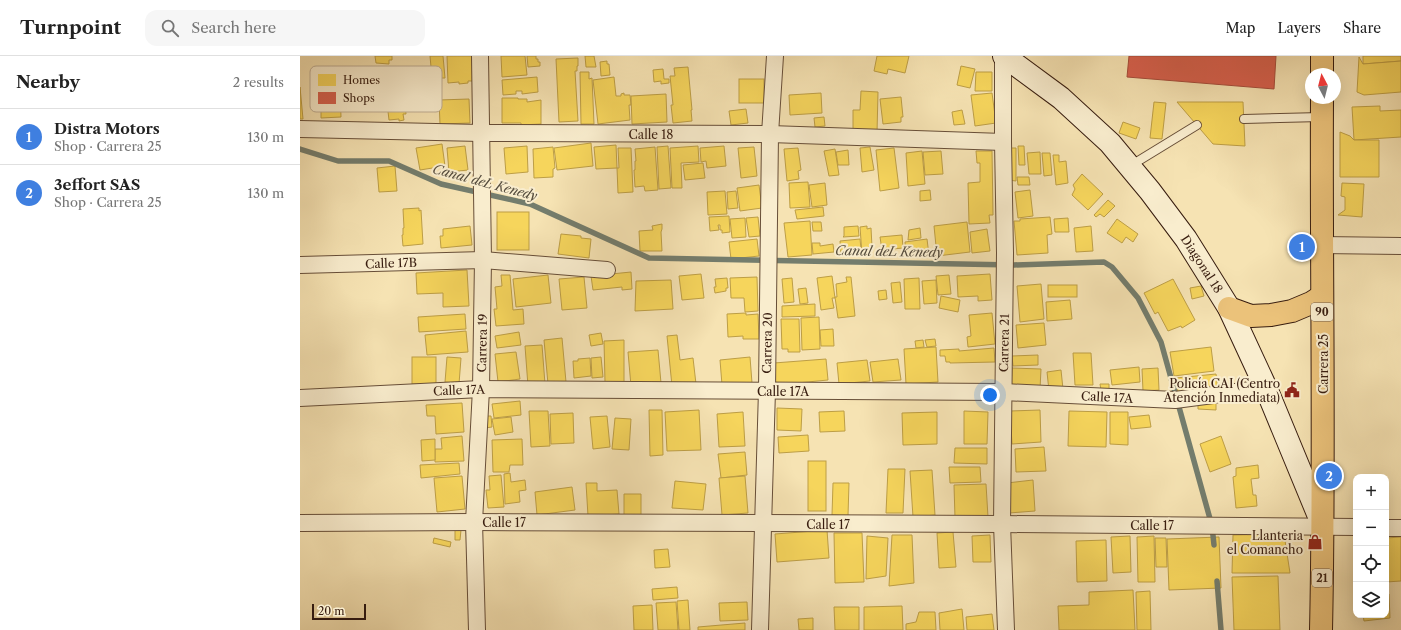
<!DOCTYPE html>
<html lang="en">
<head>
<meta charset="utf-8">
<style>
  body { margin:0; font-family:"Libre Caslon Text",serif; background:#f6f6f6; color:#222 }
  .controls { position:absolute; right:12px; bottom:12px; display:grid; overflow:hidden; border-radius:8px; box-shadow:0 4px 16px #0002 }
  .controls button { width:36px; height:36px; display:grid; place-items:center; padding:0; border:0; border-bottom:1px solid #e0e0e0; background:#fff; color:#222; font:20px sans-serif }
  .compass { position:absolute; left:1005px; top:12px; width:36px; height:36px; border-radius:50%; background:#fff; box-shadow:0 4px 16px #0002; rotate:353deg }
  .scale { position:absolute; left:12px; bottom:10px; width:54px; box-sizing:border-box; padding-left:4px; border:2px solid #371c0f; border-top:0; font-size:11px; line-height:14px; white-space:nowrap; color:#371c0f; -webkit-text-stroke:3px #f9edce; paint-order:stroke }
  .you { position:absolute; left:690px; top:339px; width:14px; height:14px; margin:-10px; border:3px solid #fff; border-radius:50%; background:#1a73e8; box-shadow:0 0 0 6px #1a73e833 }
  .badge { display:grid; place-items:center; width:26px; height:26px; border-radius:50%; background:#0f766e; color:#fff; font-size:13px; font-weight:700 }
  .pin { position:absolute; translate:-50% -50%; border:2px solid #fff; box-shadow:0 1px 4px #0006 }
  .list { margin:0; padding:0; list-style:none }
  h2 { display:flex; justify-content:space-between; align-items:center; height:52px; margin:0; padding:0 16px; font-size:17px }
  h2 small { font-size:13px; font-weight:400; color:#767676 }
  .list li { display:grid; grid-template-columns:26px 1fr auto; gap:12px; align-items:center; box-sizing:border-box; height:56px; padding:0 16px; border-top:1px solid #e0e0e0 }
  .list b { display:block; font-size:15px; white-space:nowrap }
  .list p { margin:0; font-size:13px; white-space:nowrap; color:#767676 }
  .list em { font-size:13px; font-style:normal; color:#767676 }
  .icon { flex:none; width:22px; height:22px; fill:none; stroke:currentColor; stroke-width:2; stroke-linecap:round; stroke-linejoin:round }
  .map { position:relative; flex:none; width:1101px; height:574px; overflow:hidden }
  header { display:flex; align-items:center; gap:24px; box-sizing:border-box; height:56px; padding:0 20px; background:#fff; border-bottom:1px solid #e0e0e0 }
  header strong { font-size:19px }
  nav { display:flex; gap:22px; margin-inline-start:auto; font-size:14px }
  .search { width:280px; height:36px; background:#f6f6f6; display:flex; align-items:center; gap:10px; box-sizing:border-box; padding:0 14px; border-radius:12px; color:#767676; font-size:15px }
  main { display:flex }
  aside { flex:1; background:#fff }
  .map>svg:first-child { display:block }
  .homes { fill:#f6d55c; stroke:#bd9e45 }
  .shops { fill:#d6604d; stroke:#a64c3a }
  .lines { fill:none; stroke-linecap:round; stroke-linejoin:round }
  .stream { stroke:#747d6d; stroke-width:5.5 }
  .lane-casing { stroke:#674e38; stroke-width:10 }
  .street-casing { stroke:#674e38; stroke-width:18 }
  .secondary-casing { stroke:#371c0f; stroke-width:24 }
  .primary-casing { stroke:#371c0f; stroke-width:24 }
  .lane { stroke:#f9edce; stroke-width:8 }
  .street { stroke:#f9edce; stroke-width:16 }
  .secondary { stroke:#f9edce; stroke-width:22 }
  .primary { stroke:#ebc27a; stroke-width:22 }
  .labels { text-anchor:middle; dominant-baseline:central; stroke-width:4; stroke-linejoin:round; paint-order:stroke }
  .shield { fill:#f9edce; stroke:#715b48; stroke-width:1 }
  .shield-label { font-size:11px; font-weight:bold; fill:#371c0f }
  .street-label { font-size:12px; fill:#371c0f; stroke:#f9edce }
  .poi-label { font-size:12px; fill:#371c0f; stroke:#f9edce; text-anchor:end }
  .water-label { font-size:13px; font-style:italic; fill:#564d3e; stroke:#f9edce }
  .key { fill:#f9edce; stroke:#bfae95; stroke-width:1 }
  .key-label { font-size:11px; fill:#371c0f }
</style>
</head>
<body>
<header>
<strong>Turnpoint</strong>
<div class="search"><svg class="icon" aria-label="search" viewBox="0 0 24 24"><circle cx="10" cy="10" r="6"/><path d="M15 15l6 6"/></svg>Search here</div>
<nav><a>Map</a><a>Layers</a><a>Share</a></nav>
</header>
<main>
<aside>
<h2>Nearby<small>2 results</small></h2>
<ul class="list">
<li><span class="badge" style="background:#3f7fe0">1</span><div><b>Distra Motors</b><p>Shop · Carrera 25</p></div><em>130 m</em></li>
<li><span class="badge" style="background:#3f7fe0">2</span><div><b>3effort SAS</b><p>Shop · Carrera 25</p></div><em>130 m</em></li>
</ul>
</aside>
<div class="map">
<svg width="1101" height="574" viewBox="0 0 1101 574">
  <rect width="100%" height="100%" fill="#f6e3b3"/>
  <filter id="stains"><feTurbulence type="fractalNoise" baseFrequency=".005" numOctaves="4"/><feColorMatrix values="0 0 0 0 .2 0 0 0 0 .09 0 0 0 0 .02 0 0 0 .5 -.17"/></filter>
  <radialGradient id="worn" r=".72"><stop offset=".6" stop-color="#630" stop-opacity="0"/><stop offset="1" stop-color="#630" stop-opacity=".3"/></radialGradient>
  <g class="homes">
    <polygon points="75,0 92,0 92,4 89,4 89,8 76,7"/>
    <polygon points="130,0 143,0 145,22 132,22"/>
    <polygon points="147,0 173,0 175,25 168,25 168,27 159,28 159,26 148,27"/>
    <polygon points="201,0 225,0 227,19 202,21"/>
    <polygon points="227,0 236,0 236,3 238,3 238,6 240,6 240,10 228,11"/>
    <polygon points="285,0 294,0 296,11 286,11"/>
    <polygon points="577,0 609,0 605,17 588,13 587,18 574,15"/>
    <polygon points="1063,0 1101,0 1101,5 1063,8"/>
    <polygon points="1059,1 1063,8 1101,5 1101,36 1064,39 1057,36"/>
    <polygon points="278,2 278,10 277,10 277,15 275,15 278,65 259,66 256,3"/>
    <polygon points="307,5 307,8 309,8 310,19 301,20 300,6"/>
    <polygon points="661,10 675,13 670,32 657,29"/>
    <polygon points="388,11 392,54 391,54 392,65 373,67 371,49 373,49 370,20 375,20 374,12"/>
    <polygon points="363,13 364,23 369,23 369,27 361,28 361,25 354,26 353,14"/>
    <polygon points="102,16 106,58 103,58 104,64 99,65 99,63 89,64 85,30 94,29 93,17"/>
    <polygon points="280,16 289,16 289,23 292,22 294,68 281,68"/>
    <polygon points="676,16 692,16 692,35 675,35"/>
    <polygon points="237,21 238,36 222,38 222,35 216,35 216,38 203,39 202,24"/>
    <polygon points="314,21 316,40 321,40 321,38 324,37 324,39 330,39 331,49 329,49 330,64 298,68 293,24"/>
    <rect x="439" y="23" width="25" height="24"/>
    <polygon points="0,31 3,63 0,63"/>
    <polygon points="21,32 40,32 41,61 21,62"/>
    <polygon points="561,35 578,36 577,77 553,77 553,54 560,54"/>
    <polygon points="521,37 522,57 490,59 489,39"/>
    <polygon points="692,37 696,67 675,70 671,39"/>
    <polygon points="366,38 367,66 332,68 331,40"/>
    <polygon points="601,41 603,61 601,61 601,66 583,68 580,43"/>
    <polygon points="202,42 218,42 218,43 227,43 227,46 241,44 241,68 221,69 221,67 202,67"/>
    <polygon points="169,43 170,67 140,68 139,44"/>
    <polygon points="854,46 866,47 862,83 850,82"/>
    <polygon points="877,46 943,46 945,90 913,88"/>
    <polygon points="1080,50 1080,55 1101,54 1101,81 1054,84 1052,51"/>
    <polygon points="446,53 448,67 431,69 429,55"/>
    <polygon points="662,54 665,68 654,69 652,56"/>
    <polygon points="524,61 525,70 515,71 514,62"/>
    <polygon points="823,66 840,72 836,83 819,77"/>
    <polygon points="1040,76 1050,80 1054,84 1079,84 1079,121 1040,121"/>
    <polygon points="291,87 293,110 257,114 254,92"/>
    <polygon points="142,88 145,110 120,114 116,92"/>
    <polygon points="316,89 317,112 296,113 294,91"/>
    <polygon points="165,90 168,114 149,116 147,92"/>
    <polygon points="227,90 228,116 206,118 204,92"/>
    <polygon points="368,90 371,132 359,133 357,91"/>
    <polygon points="398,90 399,106 381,107 382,132 372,132 370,92"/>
    <polygon points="424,90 426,110 407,112 406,105 401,106 400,92"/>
    <polygon points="718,90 724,90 725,109 719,109"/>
    <polygon points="253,91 255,112 253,113 253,121 234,122 233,93"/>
    <polygon points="355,91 358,134 345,135 344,130 335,131 334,114 335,114 335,105 336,105 335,93"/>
    <polygon points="454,91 457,120 441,122 438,92"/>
    <polygon points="570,91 574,114 562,116 560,92"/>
    <polygon points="318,92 331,92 333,136 318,137 317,112 319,112"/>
    <polygon points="498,92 501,114 498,115 499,123 487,125 484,93"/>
    <polygon points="594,92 599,132 580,135 576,94"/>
    <polygon points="708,92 716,92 716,125 708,124"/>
    <polygon points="535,93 539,119 529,120 524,95"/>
    <polygon points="548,94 549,109 538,109 536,96"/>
    <polygon points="622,95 625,128 608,130 606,97"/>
    <polygon points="641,95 643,118 625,119 623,96"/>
    <polygon points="676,95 692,95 693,159 689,159 690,167 669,168 668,127 680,126 680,107 677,107"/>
    <polygon points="740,96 741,118 729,118 727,97"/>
    <polygon points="742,97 750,97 752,119 744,120"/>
    <polygon points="753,99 759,99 759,106 766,105 768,127 756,129"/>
    <polygon points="403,107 405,122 385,124 383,109"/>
    <polygon points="95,110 97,135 79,136 77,112"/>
    <polygon points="782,118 803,138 788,154 772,139 775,133 773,129"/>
    <polygon points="717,121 729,121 730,129 718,129"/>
    <polygon points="508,126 510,151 490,152 489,127"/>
    <polygon points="525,127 527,149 512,151 509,129"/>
    <polygon points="1042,127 1064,128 1062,161 1038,159 1045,154 1045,141 1041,140"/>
    <polygon points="459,129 462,152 440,155 437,132"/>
    <polygon points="630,134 631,144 620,145 620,135"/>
    <polygon points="730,134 733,160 718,162 715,136"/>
    <polygon points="425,135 427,158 408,159 407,136"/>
    <polygon points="436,135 438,152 428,153 427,136"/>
    <polygon points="808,144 815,150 804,161 800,158 796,161 794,159"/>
    <polygon points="523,151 524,160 497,163 495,154"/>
    <polygon points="119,152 119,155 121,154 123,188 103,190 102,179 103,179 103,172 104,172 103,153"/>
    <rect x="197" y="156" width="32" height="38"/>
    <polygon points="429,160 430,176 422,177 422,174 420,174 420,169 418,169 419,174 410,175 409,161"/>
    <polygon points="458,161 460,180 449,181 446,162"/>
    <polygon points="750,161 752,178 747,179 748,197 717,199 714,165 720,165 720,163"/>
    <polygon points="445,162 446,181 432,182 430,163"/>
    <polygon points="768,162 769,176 755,176 754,163"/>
    <polygon points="817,163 838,178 833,186 826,181 822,187 807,177"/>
    <polygon points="510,165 512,199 488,201 484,167"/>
    <polygon points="512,166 521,166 522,175 513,175"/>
    <polygon points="667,166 670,196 637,200 634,170"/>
    <polygon points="362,168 362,173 361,176 362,195 340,195 339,175 353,174 352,170"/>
    <polygon points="170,170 172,189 141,192 140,180 143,180 143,173"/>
    <polygon points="558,170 559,180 543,181 544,180 544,171"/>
    <polygon points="567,170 567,173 571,172 572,191 570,192 571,197 562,198 560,171"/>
    <polygon points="791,170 793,195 776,196 774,172"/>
    <polygon points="620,172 621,182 608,184 609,174"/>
    <polygon points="687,173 690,195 672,197 670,176"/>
    <polygon points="261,178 281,180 281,182 291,183 289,202 258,198"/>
    <polygon points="602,179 603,192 582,194 580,181"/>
    <polygon points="457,183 459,200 431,203 429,186"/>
    <polygon points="560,183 561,193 558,193 558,196 541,198 540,185"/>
    <polygon points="627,183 629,199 606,201 605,186"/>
    <polygon points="512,187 520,187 520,190 533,188 534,196 513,198"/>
    <polygon points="167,214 169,250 143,251 143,237 117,238 116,217"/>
    <polygon points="331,216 332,233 322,234 322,231 293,234 291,220"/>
    <polygon points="401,218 404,242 382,244 379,220"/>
    <polygon points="690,218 692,244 678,245 678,240 658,241 657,220"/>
    <polygon points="201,219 210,219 213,254 223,253 224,268 196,270 194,253 197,253 195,231 202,230"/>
    <polygon points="248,219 251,247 216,251 213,223"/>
    <polygon points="649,219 651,238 638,239 636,220"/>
    <polygon points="532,220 535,242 532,242 534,252 521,254 517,222"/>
    <polygon points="284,221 287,252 262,254 259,223"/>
    <polygon points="457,221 458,255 445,256 444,242 431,242 430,222"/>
    <polygon points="546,221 551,221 555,260 538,262 535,241 537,241 536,228 547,226"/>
    <polygon points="427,222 428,232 426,232 426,235 415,237 414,231 416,231 415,223"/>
    <polygon points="492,222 494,246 484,247 482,223"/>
    <polygon points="619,222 620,253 605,253 604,223"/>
    <polygon points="873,223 895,264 882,272 881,270 868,275 858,256 855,258 844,237"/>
    <polygon points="371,224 373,253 335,255 336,225"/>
    <polygon points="636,224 637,247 624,248 622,225"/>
    <polygon points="600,226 602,246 593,247 591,227"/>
    <polygon points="741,228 744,263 720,266 717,230"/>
    <rect x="748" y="229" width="29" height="12"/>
    <polygon points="901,230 904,240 892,243 890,232"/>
    <polygon points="506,232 508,247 500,248 498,233"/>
    <polygon points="586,234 587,243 579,244 578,235"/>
    <polygon points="641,240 660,244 658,256 639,252"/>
    <polygon points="770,244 772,263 747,265 746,246"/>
    <polygon points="515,248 515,260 482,261 482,250"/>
    <polygon points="446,257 446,259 458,258 459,283 443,283 443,280 428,281 427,258"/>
    <polygon points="692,257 695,288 668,291 667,281 671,280 669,259"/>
    <polygon points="165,258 166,273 119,276 118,261"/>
    <polygon points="519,261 520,293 502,294 501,262"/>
    <polygon points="481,263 499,263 500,296 488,296 488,293 482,293"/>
    <polygon points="744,267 746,289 718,292 716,269"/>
    <polygon points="533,273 534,290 521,290 520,274"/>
    <polygon points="166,275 168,296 127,299 125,279"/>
    <polygon points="219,276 221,289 197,292 195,280"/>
    <polygon points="301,277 303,288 291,290 289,279"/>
    <polygon points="377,279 380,304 393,302 396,328 372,330 367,280"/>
    <polygon points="262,282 266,326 248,328 244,284"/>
    <polygon points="635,283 636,290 627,291 625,284"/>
    <polygon points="324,284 324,326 305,326 304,285"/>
    <polygon points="623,284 624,291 616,292 615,285"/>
    <polygon points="242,289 245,328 228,330 225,290"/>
    <polygon points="636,291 638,326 606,328 604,293"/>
    <polygon points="911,291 914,315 874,320 870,296"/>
    <polygon points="694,292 695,306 650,307 650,306 646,306 645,300 640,300 640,294 659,293 659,295"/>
    <polygon points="358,294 361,327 331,330 328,296"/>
    <polygon points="216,296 220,323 198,326 195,298"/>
    <polygon points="773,297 791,297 793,329 775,329"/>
    <polygon points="738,299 738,309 713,310 712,300"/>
    <rect x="112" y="301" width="24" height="27"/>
    <polygon points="147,301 161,302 159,328 145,326"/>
    <polygon points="301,301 303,321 292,322 291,302"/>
    <polygon points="450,301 452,327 422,329 420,304"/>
    <polygon points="290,302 291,320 274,322 273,305 278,305 278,303"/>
    <polygon points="526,303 528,324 476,329 474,307"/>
    <polygon points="598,303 601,324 573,326 570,306"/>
    <polygon points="567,304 570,325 539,328 537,307"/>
    <polygon points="839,311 840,326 812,329 810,314"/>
    <polygon points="712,312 741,313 740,333 711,332"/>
    <polygon points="858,312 859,334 843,335 842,313"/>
    <polygon points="761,314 763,333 749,335 747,316"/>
    <polygon points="916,318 918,334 878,339 876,322"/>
    <polygon points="800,328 809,328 809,334 801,334"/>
    <polygon points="898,341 916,341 916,354 898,353"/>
    <polygon points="220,345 221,359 194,362 192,348"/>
    <polygon points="162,347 164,376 136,378 135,360 127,360 126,349"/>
    <polygon points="477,352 502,353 501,375 477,374"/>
    <polygon points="349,354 362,354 363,399 350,400"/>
    <polygon points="399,354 401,394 367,395 365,356"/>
    <polygon points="740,354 741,386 712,388 710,355"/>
    <polygon points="229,355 248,355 250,390 231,391"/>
    <polygon points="544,355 545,375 520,376 519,356"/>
    <polygon points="664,355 688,356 687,388 664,388"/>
    <polygon points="769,355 807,356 806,391 768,390"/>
    <polygon points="443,356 445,390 419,391 417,358"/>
    <polygon points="637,356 637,388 603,389 602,357"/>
    <polygon points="810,356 828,356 828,389 810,388"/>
    <polygon points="273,357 274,387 251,388 250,358"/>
    <polygon points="849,359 851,371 831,373 829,361"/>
    <polygon points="185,360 191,360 192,371 185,372"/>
    <polygon points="307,360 310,391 293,393 290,361"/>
    <polygon points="211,361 213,376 195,379 192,363"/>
    <polygon points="315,362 331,363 329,394 312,393"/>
    <polygon points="508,379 509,395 479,397 478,381"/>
    <polygon points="162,380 164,405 135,406 135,393 142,393 141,382"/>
    <polygon points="921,380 931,408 910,416 900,388"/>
    <polygon points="135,383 135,404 122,405 121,384"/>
    <polygon points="222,383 223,409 210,409 209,416 193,416 192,384"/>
    <polygon points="744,391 746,415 716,416 715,393"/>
    <polygon points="655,392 687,392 687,408 654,407"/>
    <polygon points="445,396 447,419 421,422 418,398"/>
    <rect x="508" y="405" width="18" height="50"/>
    <polygon points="159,407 160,418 121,422 120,409"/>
    <polygon points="958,409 959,422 951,423 953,439 956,439 957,450 936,452 933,421 936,420 936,412"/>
    <polygon points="649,411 680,411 681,426 650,427"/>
    <polygon points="588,413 605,413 603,457 586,457"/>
    <polygon points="632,414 635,459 613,461 610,415"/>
    <polygon points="210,417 211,426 225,424 226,434 219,435 220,446 205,448 204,418"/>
    <polygon points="201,419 204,451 188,452 186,434 190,434 189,420"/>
    <polygon points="162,420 165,453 137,456 134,422"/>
    <polygon points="445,420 448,457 422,459 419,422"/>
    <polygon points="733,424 735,455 709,457 707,427"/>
    <polygon points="375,425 406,428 403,454 372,452"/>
    <polygon points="286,427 297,427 297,435 317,434 319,458 288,460"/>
    <polygon points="533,427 549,427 548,460 532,459"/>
    <polygon points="686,428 688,461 655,462 654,429"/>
    <polygon points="272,431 275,454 237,459 235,436"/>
    <polygon points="324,438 341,438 341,459 324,460"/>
    <polygon points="155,474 161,474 160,484 155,484"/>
    <polygon points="527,474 529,502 477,506 475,478"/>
    <polygon points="653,476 656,511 639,512 637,477"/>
    <polygon points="534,477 562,477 564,526 535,527"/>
    <polygon points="984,478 990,517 932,517 933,479"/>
    <polygon points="592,479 612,479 614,527 589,530"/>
    <polygon points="690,479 691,506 673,506 672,480"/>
    <polygon points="567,480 588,482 586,520 566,523"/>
    <polygon points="830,480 831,516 813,517 811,481"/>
    <polygon points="854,480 855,526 838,526 837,481"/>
    <polygon points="919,481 921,532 869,534 867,483"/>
    <polygon points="1101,481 1101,525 1086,526 1086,482"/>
    <polygon points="134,482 151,486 150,491 133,487"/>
    <polygon points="855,482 866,482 867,511 856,511"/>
    <polygon points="806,484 807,525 777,526 776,485"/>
    <polygon points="368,493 370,511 355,512 354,494"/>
    <polygon points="978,520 980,574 934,574 932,521"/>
    <polygon points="377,531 378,542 353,544 352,533"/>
    <polygon points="833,534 835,574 759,574 758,550 789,549 789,536"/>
    <polygon points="850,535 851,574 837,574 836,536"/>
    <polygon points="1086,538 1089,538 1090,562 1064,565 1063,559 1086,559"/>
    <polygon points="388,544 390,574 379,574 377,545"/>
    <polygon points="376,546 378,574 358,574 356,547"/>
    <polygon points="447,546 448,564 420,565 419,547"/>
    <polygon points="352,549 353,574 334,574 333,550"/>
    <polygon points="602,550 603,574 564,574 564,551"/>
    <polygon points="534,551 559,551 559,574 535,574"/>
    <polygon points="662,553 664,574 640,574 639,557"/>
    <polygon points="619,556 635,556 636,574 606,574 606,568 616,566"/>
    <polygon points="692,558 694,574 667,574 666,561"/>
    <polygon points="513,562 513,574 499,574 498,563"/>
    <polygon points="445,567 445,574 398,574 398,571"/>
  </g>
  <polygon class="shops" points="829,0 976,0 974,33 827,21"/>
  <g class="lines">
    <g class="stream">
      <polyline points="0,93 38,105 89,105 141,128 230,148 349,202 714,209 804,206 812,211 838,242 861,286 912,470 914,489"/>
      <polyline points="917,525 921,574"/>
    </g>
    <g class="lane-casing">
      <g id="lane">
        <polyline points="944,63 1021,61"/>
        <polyline points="830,110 897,69"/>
      </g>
    </g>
    <g class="street-casing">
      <g id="street">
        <polyline points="703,0 703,86 705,197 702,468 706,574"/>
        <polyline points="0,73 181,77 470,78 703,86"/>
        <polyline points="1021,189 1101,190"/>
        <polyline points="0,209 183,204 307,214"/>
        <polyline points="0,342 181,333 703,336 875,344 966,332"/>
        <polyline points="0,467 174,466 702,468 1056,471"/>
        <polyline points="1086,472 1101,472"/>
        <polyline points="177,574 174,466 181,333 183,204 180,0"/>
        <polyline points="460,574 467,334 470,78 475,0"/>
      </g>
    </g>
    <g class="secondary-casing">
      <polyline id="secondary" points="704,0 761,42 810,87 850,135 886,183 929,252 966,332 1023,470"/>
    </g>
    <g class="primary-casing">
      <g id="primary">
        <polyline points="1022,18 1022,0"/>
        <polyline points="929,252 951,260 971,259 992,255 1011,247 1022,240"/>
        <path d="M1021 574C1025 397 1021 219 1022 42"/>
      </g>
    </g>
    <use href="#lane" class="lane"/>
    <use href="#street" class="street"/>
    <use href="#secondary" class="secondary"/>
    <use href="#primary" class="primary"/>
  </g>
  <defs>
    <g id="civic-bare" transform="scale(1.2)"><path d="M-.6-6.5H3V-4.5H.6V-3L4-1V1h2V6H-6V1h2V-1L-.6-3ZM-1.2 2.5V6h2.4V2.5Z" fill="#8f2418" stroke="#f9edce" stroke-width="2.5" paint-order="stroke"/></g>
    <g id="shop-bare" transform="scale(1.2)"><path d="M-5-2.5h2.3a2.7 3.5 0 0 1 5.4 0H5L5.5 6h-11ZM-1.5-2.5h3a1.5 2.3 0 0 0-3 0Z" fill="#8f2418" stroke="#f9edce" stroke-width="2.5" paint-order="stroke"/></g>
  </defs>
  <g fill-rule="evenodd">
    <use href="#civic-bare" x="992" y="334"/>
    <use href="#shop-bare" x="1015" y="486"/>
  </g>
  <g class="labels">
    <g class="shield">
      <rect x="1011" y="247" width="22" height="18" rx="3"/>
      <rect x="1012" y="513" width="20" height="18" rx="3"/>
    </g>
    <g class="shield-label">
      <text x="1022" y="256">90</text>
      <text x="1022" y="522">21</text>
    </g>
    <g class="street-label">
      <text x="351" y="78">Calle 18</text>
      <text transform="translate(91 207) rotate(-2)">Calle 17B</text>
      <text transform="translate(902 208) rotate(57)">Diagonal 18</text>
      <text transform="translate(182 287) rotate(-89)">Carrera 19</text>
      <text transform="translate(467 287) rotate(-89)">Carrera 20</text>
      <text transform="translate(704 287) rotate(-89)">Carrera 21</text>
      <text transform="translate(1023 308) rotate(-90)">Carrera 25</text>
      <text transform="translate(159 334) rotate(-2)">Calle 17A</text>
      <text x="483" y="335">Calle 17A</text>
      <text transform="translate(807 341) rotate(3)">Calle 17A</text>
      <text x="204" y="466">Calle 17</text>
      <text x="528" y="468">Calle 17</text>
      <text x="852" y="469">Calle 17</text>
    </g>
    <g class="poi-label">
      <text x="980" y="327">Policía CAI (Centro<tspan x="980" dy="14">Atención Inmediata)</tspan></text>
      <text x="1003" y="479">Llanteria<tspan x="1003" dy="14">el Comancho</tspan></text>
    </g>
    <g class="water-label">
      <text transform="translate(185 126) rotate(15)">Canal deL Kenedy</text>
      <text transform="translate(589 195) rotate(1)">Canal deL Kenedy</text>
    </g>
  </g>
  <rect x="10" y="10" width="132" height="46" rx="6" class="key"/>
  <rect x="18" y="18" width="18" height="12" fill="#f6d55c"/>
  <rect x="18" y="36" width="18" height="12" fill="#d6604d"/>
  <g class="key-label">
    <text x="43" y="28">Homes</text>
    <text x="43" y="46">Shops</text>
  </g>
  <rect width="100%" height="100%" filter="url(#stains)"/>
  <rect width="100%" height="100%" fill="url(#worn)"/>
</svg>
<div class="controls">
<button>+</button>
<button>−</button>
<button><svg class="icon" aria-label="locate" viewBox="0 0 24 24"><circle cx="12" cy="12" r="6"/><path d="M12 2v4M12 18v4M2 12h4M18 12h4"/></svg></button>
<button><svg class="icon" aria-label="layers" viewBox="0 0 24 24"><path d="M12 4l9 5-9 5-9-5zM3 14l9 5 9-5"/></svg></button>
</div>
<svg class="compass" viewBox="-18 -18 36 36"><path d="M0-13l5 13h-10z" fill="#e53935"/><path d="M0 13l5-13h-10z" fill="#767676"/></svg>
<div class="scale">20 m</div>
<div class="you"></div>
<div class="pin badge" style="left:1002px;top:191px;background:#3f7fe0">1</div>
<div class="pin badge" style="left:1029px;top:420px;background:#3f7fe0">2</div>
</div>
</main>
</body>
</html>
